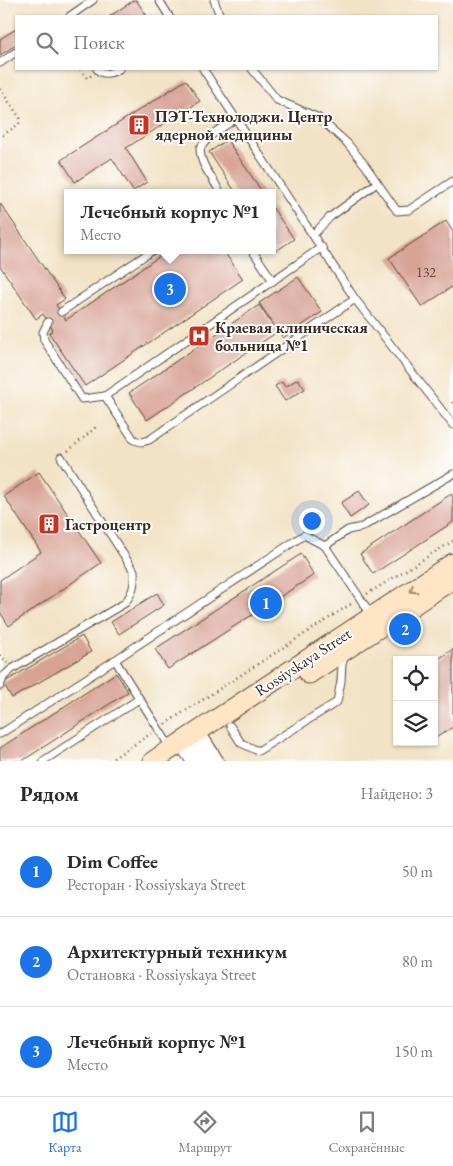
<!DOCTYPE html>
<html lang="ru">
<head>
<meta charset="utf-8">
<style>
  body { margin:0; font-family:"EB Garamond",serif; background:#f2f2f3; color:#2b2b33 }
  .controls { position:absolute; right:15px; bottom:15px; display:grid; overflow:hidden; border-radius:0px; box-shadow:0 1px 4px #0004 }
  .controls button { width:45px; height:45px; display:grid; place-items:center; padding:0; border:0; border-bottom:1px solid #e1e1e2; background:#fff; color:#2b2b33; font:25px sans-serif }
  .you { position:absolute; left:311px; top:520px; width:18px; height:18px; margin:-12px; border:4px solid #fff; border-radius:50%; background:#1a73e8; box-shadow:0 0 0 8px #1a73e833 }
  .badge { display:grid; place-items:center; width:32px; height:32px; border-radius:50%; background:#1a73e8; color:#fff; font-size:16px; font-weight:700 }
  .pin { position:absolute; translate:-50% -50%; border:2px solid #fff; box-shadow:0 1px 5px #0006 }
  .popup { position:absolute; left:64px; top:189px; width:212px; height:65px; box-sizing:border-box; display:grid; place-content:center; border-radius:0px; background:#fff; filter:drop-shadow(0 1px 4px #0005); font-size:16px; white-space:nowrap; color:#7c7c81 }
  .popup b { font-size:19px; color:#2b2b33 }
  .popup::after { content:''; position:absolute; left:50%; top:100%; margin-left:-10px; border:10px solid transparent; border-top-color:#fff }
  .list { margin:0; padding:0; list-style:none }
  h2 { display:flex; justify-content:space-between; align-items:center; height:65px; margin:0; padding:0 20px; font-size:21px }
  h2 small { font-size:16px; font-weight:400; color:#7c7c81 }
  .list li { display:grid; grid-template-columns:32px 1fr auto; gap:15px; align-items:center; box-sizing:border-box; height:90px; padding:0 20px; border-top:1px solid #e1e1e2 }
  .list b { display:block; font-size:19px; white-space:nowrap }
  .list p { margin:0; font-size:16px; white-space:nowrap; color:#7c7c81 }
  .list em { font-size:16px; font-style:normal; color:#7c7c81 }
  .icon { flex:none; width:28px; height:28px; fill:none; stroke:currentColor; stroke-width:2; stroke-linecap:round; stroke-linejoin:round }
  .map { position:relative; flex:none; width:453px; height:761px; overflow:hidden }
  .search { position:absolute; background:#fff; box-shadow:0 1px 4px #0004; left:15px; right:15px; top:15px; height:55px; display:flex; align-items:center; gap:12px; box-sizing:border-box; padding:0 18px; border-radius:0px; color:#7c7c81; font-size:19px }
  .sheet { height:335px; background:#fff }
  nav { display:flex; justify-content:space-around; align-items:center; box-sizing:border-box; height:70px; border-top:1px solid #e1e1e2; background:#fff; font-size:14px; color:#7c7c81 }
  nav a { display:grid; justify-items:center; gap:2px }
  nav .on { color:#1a73e8 }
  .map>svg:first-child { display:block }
  .building { fill:#d7a394 }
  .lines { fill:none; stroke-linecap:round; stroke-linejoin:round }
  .service-casing { stroke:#564637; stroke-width:9 }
  .tertiary-casing { stroke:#564637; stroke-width:20 }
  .secondary-casing { stroke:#564637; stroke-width:21 }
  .path { stroke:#564637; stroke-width:2.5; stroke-dasharray:1 4; stroke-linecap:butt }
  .service { stroke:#fff; stroke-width:7 }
  .tertiary { stroke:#fff; stroke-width:18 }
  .secondary { stroke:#fde5c5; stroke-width:19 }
  .oneway { stroke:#9c8872 }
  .labels { text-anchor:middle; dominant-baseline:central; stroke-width:4; stroke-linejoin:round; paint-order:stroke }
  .number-label { font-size:14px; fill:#62483c }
  .poi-label { font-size:16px; font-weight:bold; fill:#3b2a1e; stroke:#fff; text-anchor:start }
  .street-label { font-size:16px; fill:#3b2a1e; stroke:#fff }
</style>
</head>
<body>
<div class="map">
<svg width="453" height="761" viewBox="0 0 453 761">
  <rect width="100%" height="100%" fill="#fff"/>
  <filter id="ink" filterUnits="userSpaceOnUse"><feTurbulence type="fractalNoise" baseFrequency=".02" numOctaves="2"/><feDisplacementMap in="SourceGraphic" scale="10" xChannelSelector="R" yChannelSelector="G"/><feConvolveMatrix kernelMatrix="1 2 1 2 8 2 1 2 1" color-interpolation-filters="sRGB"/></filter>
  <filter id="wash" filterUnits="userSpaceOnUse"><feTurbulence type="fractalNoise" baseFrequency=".0096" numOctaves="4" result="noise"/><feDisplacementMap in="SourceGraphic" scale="20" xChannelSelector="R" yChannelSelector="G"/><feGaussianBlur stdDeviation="1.12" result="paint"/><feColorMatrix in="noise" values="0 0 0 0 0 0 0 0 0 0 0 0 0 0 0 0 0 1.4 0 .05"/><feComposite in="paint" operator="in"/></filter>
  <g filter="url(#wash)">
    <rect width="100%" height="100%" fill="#f2e3c6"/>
    <g id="blocks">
      <g class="building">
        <polygon points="134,0 136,0 147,16 110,16"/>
        <polygon points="16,29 16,45 0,55 0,39"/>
        <polygon points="186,80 200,101 126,148 147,182 133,191 112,158 75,182 61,160"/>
        <polygon points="227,140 263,193 236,193 209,152"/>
        <polygon points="0,203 65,299 56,305 66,320 169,250 223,250 243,279 85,386 49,333 53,330 43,314 36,319 0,266"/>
        <polygon points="272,207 294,239 276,251 272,246"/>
        <polygon points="446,221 453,232 453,286 422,307 389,258"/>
        <polygon points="298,277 322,312 283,338 259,303"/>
        <polygon points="259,305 277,332 147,420 129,393"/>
        <polygon points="298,379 305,389 285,401 275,386 282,382 285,387"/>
        <polygon points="39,472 101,563 9,626 0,612 0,580 41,552 4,496"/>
        <polygon points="359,491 369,505 350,518 341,503"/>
        <polygon points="451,494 453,497 453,522 373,574 360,554"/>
        <polygon points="301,554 314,575 168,669 155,649"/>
        <polygon points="157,593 164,605 119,634 111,622"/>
        <polygon points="82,636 91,652 12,698 3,683"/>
        <polygon points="453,649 453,727 434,739 434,662"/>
        <polygon points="116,673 128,692 22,761 0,761 0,748"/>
      </g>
    </g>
  </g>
  <g filter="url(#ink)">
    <use href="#blocks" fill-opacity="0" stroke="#564637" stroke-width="1"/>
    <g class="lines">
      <g class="service-casing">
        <g id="service">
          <polyline points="159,0 169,16"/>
          <polyline points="214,0 220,16"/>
          <polyline points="70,16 93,0"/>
          <polyline points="0,63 16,52"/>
          <path d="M97 69C103 76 112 73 119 69"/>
          <polyline points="203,69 355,299 453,425"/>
          <polyline points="252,69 277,100 319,118 347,143 365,165 397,211 409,210 453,181"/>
          <path d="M220 193C213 176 200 167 200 148L210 136 236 118"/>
          <polyline points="313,235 330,217 377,183"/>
          <polyline points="252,250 273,281"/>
          <polyline points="61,312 153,250"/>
          <polyline points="48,322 43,332 44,340 82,399 105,396 322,247"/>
          <polyline points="105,396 134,440 142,442 149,440 355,299"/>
          <polyline points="372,616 325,546 348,530 362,527 453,474"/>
          <polyline points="115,660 304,535 325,546"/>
          <path d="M0 686 4 676 12 669 125 603C133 592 135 585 134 571L61 457"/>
          <polyline points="230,726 241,743 258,751 337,702 341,681 342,664 345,656"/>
          <polyline points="0,734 115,660 170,747"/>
          <polyline points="43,761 139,699"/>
        </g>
      </g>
      <g class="tertiary-casing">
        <g id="tertiary">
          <polyline points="196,733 214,761"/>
          <polyline points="182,741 196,761"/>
        </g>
      </g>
      <g class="secondary-casing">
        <g id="secondary">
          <polyline points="309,674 453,579"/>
          <polyline points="153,761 453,563"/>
        </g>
      </g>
      <g class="path">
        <polyline points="80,69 87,78 92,75"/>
        <polyline points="0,89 20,118 19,124 0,137"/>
        <polyline points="452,403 453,402"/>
        <polyline points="68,451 96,427"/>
        <polyline points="367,594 453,541"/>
        <polyline points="0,655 7,663"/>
        <polyline points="165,724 354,602"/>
        <polyline points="109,761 152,733"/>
      </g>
      <use href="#service" class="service"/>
      <use href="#tertiary" class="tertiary"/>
      <use href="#secondary" class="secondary"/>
    </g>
    <defs><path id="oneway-chevron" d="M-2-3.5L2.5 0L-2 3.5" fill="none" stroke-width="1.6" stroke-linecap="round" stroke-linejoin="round" transform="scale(1.25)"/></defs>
    <use class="oneway" href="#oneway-chevron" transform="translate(413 590) rotate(146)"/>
  </g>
  <defs>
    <g id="building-square" transform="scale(1.125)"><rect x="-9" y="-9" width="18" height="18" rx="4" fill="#c8321e" stroke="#fff"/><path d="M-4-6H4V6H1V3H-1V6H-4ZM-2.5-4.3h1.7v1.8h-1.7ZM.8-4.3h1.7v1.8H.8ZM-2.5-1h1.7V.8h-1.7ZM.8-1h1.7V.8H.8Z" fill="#fff"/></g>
    <g id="hospital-square" transform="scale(1.125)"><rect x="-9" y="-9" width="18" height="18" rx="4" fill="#c8321e" stroke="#fff"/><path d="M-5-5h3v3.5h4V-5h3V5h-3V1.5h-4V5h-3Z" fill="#fff"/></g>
  </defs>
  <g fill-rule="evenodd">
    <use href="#building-square" x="139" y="125"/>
    <use href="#hospital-square" x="199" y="336"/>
    <use href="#building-square" x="49" y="524"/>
  </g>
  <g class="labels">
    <g class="number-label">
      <text x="426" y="272">132</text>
    </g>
    <g class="poi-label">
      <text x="155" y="116">ПЭТ-Технолоджи. Центр<tspan x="155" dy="18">ядерной медицины</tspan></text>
      <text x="215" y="327">Краевая клиническая<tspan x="215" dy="18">больница №1</tspan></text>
      <text x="65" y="524">Гастроцентр</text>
    </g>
    <g class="street-label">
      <text transform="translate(303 662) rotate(-33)">Rossiyskaya Street</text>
    </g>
  </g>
</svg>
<div class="controls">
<button><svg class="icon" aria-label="locate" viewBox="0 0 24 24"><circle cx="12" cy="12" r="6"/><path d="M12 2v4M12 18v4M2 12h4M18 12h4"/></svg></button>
<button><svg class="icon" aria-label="layers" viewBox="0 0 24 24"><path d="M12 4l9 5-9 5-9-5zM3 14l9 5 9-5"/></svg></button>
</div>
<div class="you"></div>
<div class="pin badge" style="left:266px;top:603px">1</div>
<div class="pin badge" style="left:405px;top:629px">2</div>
<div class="pin badge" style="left:170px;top:289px">3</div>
<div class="popup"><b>Лечебный корпус №1</b>Место</div>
<div class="search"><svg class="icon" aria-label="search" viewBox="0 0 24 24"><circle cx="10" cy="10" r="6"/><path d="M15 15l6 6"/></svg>Поиск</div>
</div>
<section class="sheet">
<h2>Рядом<small>Найдено: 3</small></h2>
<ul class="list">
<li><span class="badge">1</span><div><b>Dim Coffee</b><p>Ресторан · Rossiyskaya Street</p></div><em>50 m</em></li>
<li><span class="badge">2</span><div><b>Архитектурный техникум</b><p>Остановка · Rossiyskaya Street</p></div><em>80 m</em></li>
<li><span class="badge">3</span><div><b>Лечебный корпус №1</b><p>Место</p></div><em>150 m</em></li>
</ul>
</section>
<nav>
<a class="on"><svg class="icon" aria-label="map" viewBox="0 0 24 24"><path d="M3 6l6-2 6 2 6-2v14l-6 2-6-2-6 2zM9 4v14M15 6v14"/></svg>Карта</a>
<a><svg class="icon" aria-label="directions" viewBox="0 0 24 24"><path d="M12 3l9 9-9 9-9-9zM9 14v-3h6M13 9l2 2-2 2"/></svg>Маршрут</a>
<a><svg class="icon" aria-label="saved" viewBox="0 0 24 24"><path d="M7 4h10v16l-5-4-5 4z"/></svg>Сохранённые</a>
</nav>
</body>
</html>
